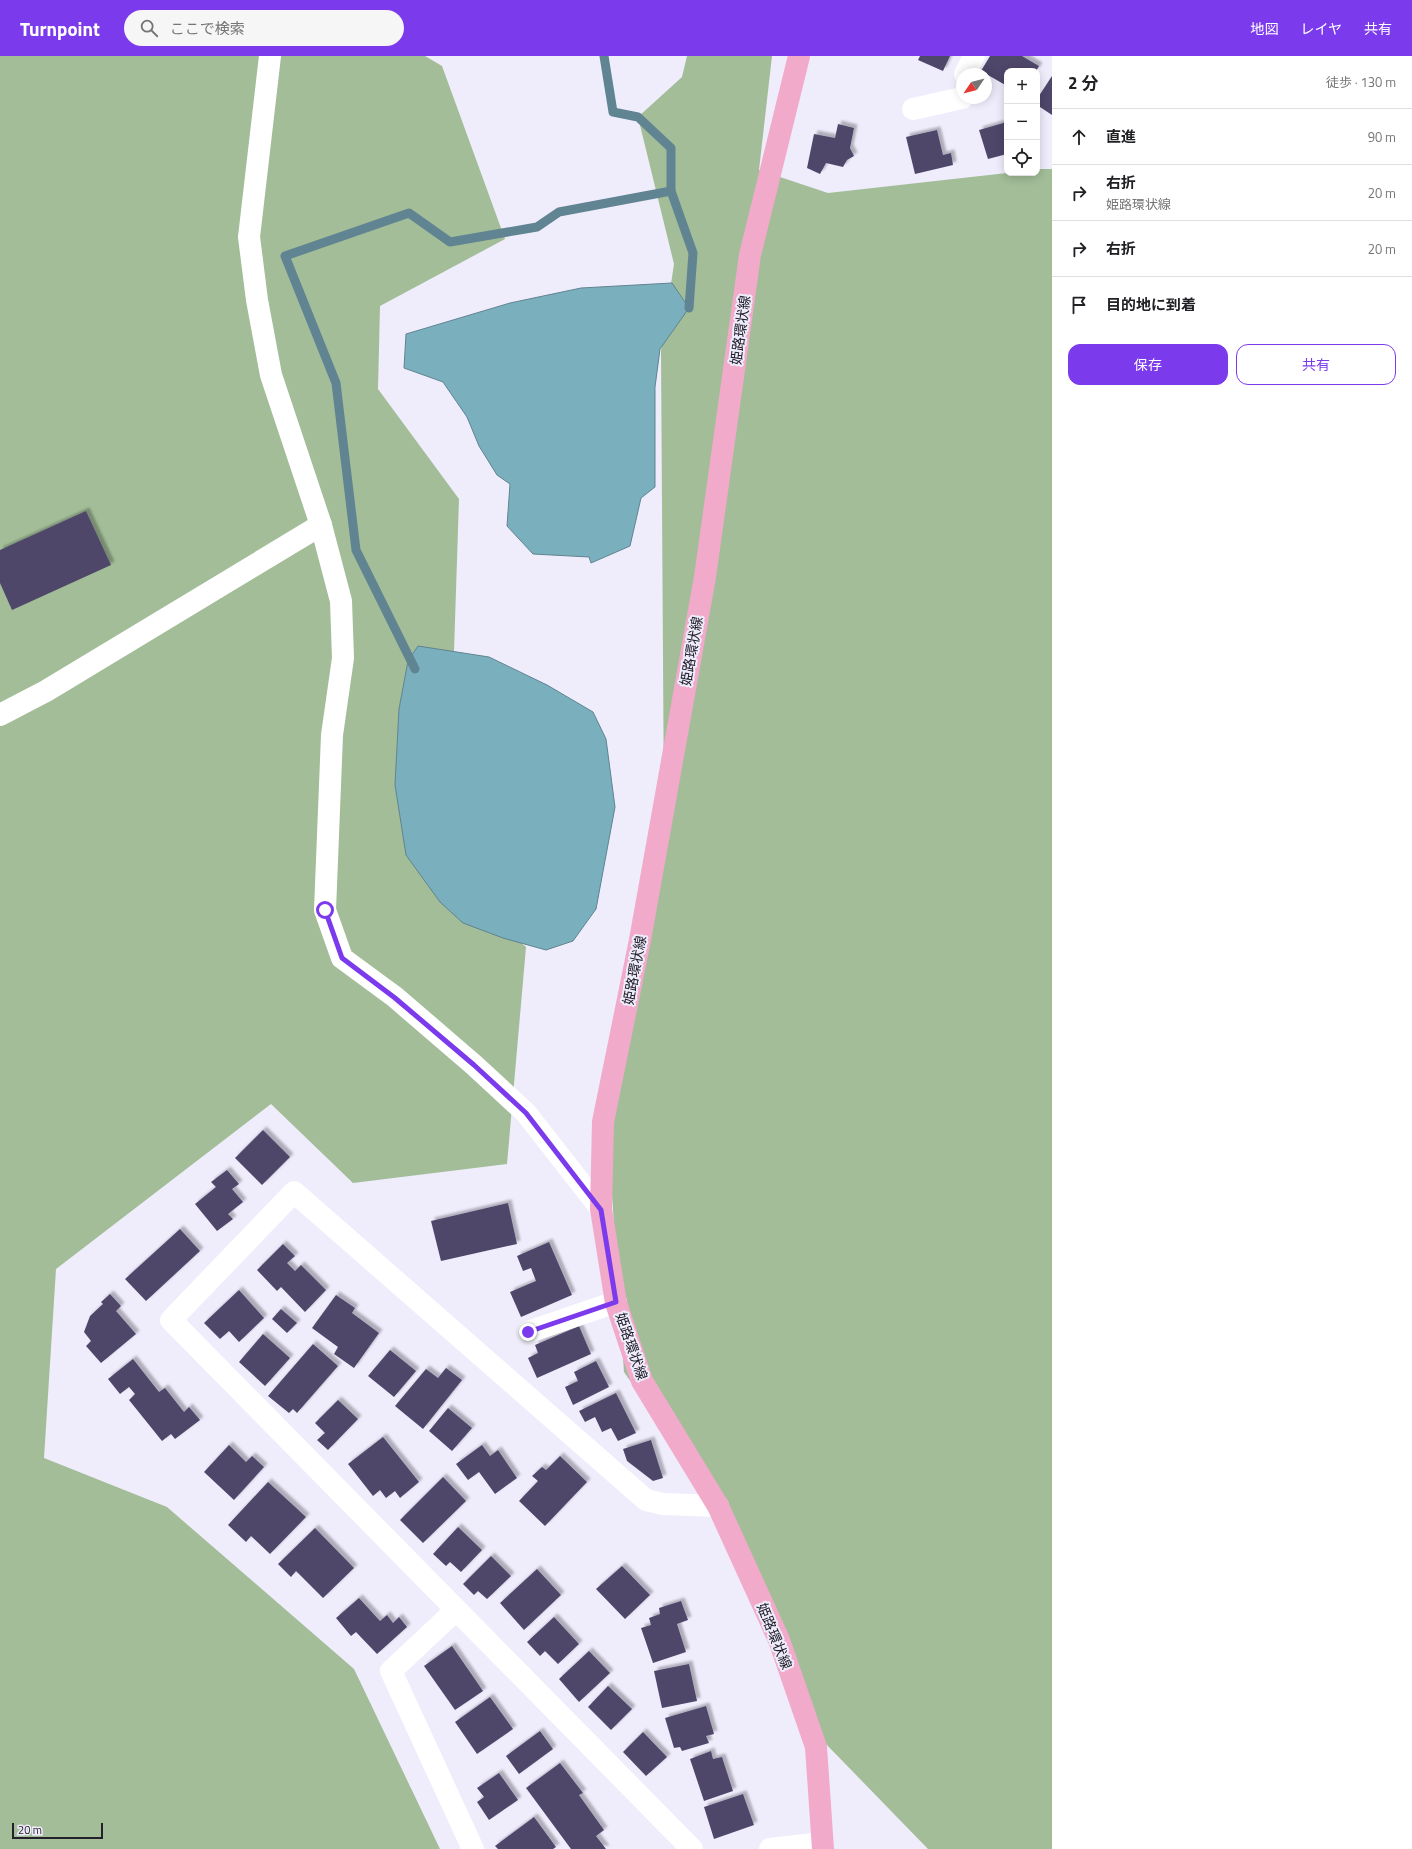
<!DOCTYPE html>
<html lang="ja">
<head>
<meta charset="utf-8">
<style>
  body { margin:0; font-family:"Titillium Web","Noto Sans JP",sans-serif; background:#f6f6f6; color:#202124 }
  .controls { position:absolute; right:12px; top:12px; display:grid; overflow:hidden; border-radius:8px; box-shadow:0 2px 10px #0003 }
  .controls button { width:36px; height:36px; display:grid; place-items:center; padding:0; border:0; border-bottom:1px solid #e0e0e0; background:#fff; color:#202124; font:20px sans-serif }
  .compass { position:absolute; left:956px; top:12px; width:36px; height:36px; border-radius:50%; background:#fff; box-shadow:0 2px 10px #0003; rotate:235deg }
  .scale { position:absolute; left:12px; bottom:10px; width:91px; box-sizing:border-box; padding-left:4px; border:2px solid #22202a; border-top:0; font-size:11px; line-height:14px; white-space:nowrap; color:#22202a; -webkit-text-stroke:3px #efecfc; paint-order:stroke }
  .stop { position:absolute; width:12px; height:12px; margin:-9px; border:3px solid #7c3aed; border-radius:50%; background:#fff }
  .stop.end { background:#7c3aed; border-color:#fff; box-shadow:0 1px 4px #0008 }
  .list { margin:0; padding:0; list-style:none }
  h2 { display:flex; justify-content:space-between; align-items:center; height:52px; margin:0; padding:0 16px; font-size:17px }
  h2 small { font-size:13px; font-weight:400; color:#757577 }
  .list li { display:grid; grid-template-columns:26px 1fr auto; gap:12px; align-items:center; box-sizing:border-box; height:56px; padding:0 16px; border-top:1px solid #e0e0e0 }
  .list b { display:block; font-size:15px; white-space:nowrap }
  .list p { margin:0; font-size:13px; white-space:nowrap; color:#757577 }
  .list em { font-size:13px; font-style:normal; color:#757577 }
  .actions { display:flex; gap:8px; padding:12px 16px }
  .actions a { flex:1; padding:9px 0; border:1px solid #7c3aed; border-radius:12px; text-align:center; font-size:14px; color:#7c3aed }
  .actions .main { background:#7c3aed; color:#fff }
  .icon { flex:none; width:22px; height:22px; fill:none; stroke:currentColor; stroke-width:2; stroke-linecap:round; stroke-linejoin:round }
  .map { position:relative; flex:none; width:1052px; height:1793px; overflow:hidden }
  header { display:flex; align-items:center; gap:24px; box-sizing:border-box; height:56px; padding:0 20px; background:#7c3aed; color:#fff }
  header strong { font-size:19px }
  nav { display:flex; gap:22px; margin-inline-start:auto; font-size:14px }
  .search { width:280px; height:36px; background:#f6f6f6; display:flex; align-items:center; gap:10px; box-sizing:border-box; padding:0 14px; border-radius:22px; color:#757577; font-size:15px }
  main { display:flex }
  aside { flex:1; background:#fff }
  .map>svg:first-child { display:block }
  .forest { fill:#a2bd98 }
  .water { fill:#7aafbd; stroke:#608491 }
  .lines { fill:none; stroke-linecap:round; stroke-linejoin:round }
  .stream { stroke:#608491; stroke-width:9 }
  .building { fill:#4f476b; filter:url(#shadow) }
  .minor { stroke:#fff; stroke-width:22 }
  .major { stroke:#f1aaca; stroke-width:22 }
  .route { stroke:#7c3aed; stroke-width:5 }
  .labels { text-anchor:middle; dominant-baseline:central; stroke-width:4; stroke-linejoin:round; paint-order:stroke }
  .street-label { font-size:14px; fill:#22202a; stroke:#efecfc }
</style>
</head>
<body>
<header>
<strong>Turnpoint</strong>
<div class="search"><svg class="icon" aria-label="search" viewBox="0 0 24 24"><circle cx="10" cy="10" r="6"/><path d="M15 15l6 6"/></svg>ここで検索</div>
<nav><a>地図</a><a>レイヤ</a><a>共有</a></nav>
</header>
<main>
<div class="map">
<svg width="1052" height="1793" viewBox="0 0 1052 1793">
  <defs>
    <filter id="shadow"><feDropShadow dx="3.5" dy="-3.5" stdDeviation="1" flood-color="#0004"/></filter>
  </defs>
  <rect width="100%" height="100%" fill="#efecfc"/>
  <g class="forest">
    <polygon points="0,0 425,0 442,10 505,183 380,250 378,333 459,443 454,595 412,709 427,806 526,891 507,1108 353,1127 271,1048 56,1213 44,1402 167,1451 354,1613 440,1793 0,1793"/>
    <polygon points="687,0 772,0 759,114 828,137 1007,117 1037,117 1037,113 1052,113 1052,1793 928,1793 825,1687 750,1496 624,1316 604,1021 664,755 661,295 674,208 638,61 682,21"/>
  </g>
  <g class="water">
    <polygon points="672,227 689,252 660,293 655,331 655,431 641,442 630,490 591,507 589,501 533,498 507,470 510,428 497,419 479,390 467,361 443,326 404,312 406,278 510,247 581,232"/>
    <polygon points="418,590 489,601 547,629 593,656 606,683 615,751 596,853 573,885 546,894 503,882 463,867 440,846 406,799 395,729 399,653 408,605"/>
  </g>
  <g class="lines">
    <g class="stream">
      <polyline points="604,0 613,56 638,61 671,92 671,135 693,197 689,252"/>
      <polyline points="415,613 356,494 336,327 285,200 409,157 450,186 537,171 559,156 671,135"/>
    </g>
  </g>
  <g class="building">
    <polygon points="920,0 950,0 943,15 918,4"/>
    <polygon points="990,0 1022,0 1039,10 1036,15 1007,15 1007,30 981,15"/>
    <polygon points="1052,20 1052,59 1037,49 1037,43"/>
    <polygon points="1007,66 1007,98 988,103 979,74"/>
    <polygon points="838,68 854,72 850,92 854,100 847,104 843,111 826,107 820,118 807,112 814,78 835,82"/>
    <polygon points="937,74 943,99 951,97 953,109 915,118 906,81"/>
    <polygon points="86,455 111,509 12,554 0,527 0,494"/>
    <polygon points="263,1074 290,1101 262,1129 235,1102"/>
    <polygon points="227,1114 239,1128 232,1133 243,1146 228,1158 233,1163 217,1175 195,1148 216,1131 211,1126"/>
    <polygon points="508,1147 517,1188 441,1205 431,1165"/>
    <polygon points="180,1173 200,1195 146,1245 125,1223"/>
    <polygon points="549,1186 572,1239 521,1261 510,1236 536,1225 531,1212 523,1215 517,1200"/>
    <polygon points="283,1188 295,1200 287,1207 295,1215 301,1209 326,1234 305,1256 281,1231 277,1235 257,1214"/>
    <polygon points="239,1234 264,1262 239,1286 229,1275 220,1283 204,1267"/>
    <polygon points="110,1238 121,1250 116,1255 136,1278 101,1307 86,1290 91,1285 84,1276 90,1260 103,1248 101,1246"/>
    <polygon points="336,1239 355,1252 352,1257 379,1277 354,1312 334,1298 338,1291 312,1272"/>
    <polygon points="281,1253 297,1267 287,1277 272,1263"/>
    <polygon points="579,1270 591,1298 537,1322 528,1302 538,1297 535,1289"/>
    <polygon points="263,1278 290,1302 265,1330 239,1306"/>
    <polygon points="313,1288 338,1310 297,1357 293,1353 289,1357 268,1340"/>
    <polygon points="390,1294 416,1315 394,1341 368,1320"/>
    <polygon points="133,1303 159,1336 165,1332 184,1356 189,1351 200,1364 175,1383 171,1378 162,1385 129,1344 135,1338 129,1331 120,1338 108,1323"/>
    <polygon points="596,1305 609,1331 573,1349 565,1331 578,1325 574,1316"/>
    <polygon points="446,1312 462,1324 423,1373 395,1350 426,1313 438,1322"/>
    <polygon points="616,1337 636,1377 618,1385 611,1372 602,1376 595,1361 585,1366 579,1355"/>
    <polygon points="338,1344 358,1363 328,1394 317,1384 325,1377 315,1367"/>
    <polygon points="448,1352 472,1372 452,1395 429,1375"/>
    <polygon points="383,1381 419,1426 400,1442 395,1435 386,1442 380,1434 373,1440 348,1408"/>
    <polygon points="651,1384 663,1422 653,1425 627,1405 623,1393"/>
    <polygon points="229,1389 246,1406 252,1400 264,1411 234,1444 204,1416"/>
    <polygon points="482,1389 490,1400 498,1394 517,1422 495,1438 479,1416 468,1424 456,1408"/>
    <polygon points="560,1400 587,1426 545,1470 519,1445 538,1425 532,1420 542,1411 546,1414"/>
    <polygon points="443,1421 466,1445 423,1487 400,1464"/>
    <polygon points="268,1426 306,1461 270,1498 251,1480 246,1486 228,1469"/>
    <polygon points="458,1471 482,1494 461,1516 450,1506 446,1510 433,1498"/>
    <polygon points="315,1472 354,1512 323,1542 296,1515 291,1521 278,1508"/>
    <polygon points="491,1500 511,1520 487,1543 478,1535 474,1539 463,1528"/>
    <polygon points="622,1510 650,1539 625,1563 596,1533"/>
    <polygon points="537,1513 561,1539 524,1574 500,1547"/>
    <polygon points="359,1542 380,1565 387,1559 393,1567 399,1561 407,1571 377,1598 356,1576 351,1580 336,1562"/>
    <polygon points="681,1545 688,1564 677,1568 686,1596 653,1607 641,1572 651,1569 649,1562 660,1558 659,1552"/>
    <polygon points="554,1561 579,1588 558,1608 545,1595 540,1600 527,1586"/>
    <polygon points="452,1590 483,1635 455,1654 424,1610"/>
    <polygon points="589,1595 610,1617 579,1646 559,1623"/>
    <polygon points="689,1608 697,1645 662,1652 654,1615"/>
    <polygon points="608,1630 632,1653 611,1674 588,1651"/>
    <polygon points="490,1641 513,1673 477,1698 455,1666"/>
    <polygon points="706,1650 714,1678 706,1680 709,1687 682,1695 680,1691 674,1692 665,1662"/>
    <polygon points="540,1675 553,1693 519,1718 506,1700"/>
    <polygon points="643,1676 667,1701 646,1720 623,1696"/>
    <polygon points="711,1695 713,1703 722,1701 733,1735 704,1745 690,1703"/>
    <polygon points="560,1707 583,1737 579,1739 604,1774 596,1780 606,1793 571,1793 526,1732"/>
    <polygon points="499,1717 518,1744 489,1764 477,1746 484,1741 477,1732"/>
    <polygon points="743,1738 754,1769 714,1783 704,1751"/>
    <polygon points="534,1761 556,1791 553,1793 498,1793 495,1790"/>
  </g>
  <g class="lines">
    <g class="minor">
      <polyline points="270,0 249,181 257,244 271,319 321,469 341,545 343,602 332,679 325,854 342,902 395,941 474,1009 526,1057 601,1153"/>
      <polyline points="965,18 974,0"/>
      <polyline points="913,53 962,42"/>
      <polyline points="0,659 46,635 321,469"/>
      <polyline points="528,1276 616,1246"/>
      <polyline points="456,1554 391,1615 473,1793"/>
      <polyline points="692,1793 171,1264 294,1136 646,1444 663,1448 718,1450"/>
      <polyline points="770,1793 822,1787"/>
    </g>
    <polyline class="major" points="799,0 750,199 705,521 640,884 603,1066 601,1153 616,1247 642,1325 718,1450 779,1584 816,1691 823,1793"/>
  </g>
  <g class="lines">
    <polyline class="route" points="325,854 342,902 395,942 474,1009 526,1057 601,1154 616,1246 528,1276"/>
  </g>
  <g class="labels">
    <g class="street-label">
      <text transform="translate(740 274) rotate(-82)">姫路環状線</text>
      <text transform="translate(691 595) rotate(-80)">姫路環状線</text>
      <text transform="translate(634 914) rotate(-79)">姫路環状線</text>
      <text transform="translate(632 1290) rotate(71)">姫路環状線</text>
      <text transform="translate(775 1580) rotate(68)">姫路環状線</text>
    </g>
  </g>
</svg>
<div class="controls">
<button>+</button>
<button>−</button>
<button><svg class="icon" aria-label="locate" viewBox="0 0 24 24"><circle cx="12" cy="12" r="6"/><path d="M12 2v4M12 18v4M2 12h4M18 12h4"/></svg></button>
</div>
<svg class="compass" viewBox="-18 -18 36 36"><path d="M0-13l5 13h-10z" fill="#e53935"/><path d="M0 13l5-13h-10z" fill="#757577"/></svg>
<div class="scale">20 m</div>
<div class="stop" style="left:325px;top:854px"></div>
<div class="stop end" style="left:528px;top:1276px"></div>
</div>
<aside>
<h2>2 分<small>徒歩 · 130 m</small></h2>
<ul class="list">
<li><svg class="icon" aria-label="ahead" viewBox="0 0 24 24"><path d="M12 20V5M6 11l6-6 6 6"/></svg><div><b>直進</b></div><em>90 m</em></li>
<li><svg class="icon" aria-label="right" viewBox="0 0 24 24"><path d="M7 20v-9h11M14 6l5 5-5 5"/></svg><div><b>右折</b><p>姫路環状線</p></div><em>20 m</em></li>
<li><svg class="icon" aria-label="right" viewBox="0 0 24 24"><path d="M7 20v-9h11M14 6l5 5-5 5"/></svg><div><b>右折</b></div><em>20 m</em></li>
<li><svg class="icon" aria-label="arrive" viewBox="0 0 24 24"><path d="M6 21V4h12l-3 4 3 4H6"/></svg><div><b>目的地に到着</b></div></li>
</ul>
<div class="actions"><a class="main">保存</a><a>共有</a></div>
</aside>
</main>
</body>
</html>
